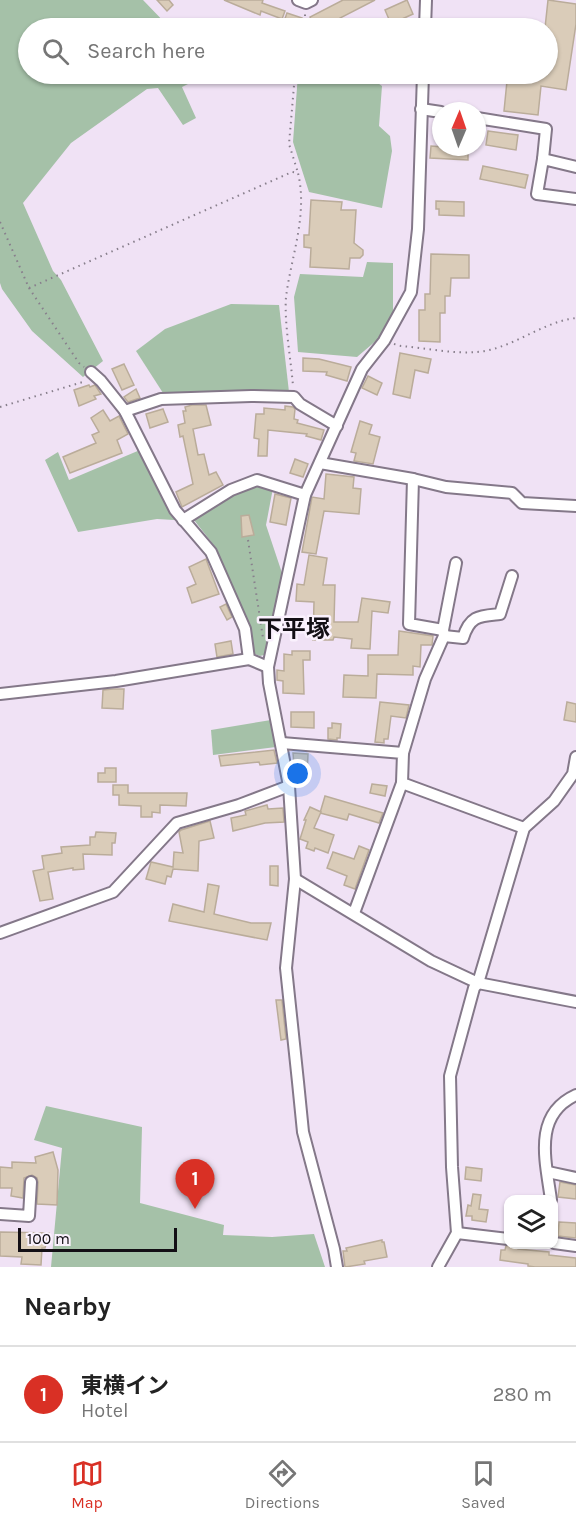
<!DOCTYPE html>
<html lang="en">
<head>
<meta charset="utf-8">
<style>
  body { margin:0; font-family:Karla,"Noto Sans JP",sans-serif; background:#f2f2f2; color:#222 }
  .controls { position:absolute; right:18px; bottom:18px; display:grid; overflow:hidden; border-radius:12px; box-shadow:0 2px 4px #0004 }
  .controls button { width:54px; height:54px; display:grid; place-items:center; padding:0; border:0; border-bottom:2px solid #e0e0e0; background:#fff; color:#222; font:30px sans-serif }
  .compass { position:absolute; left:432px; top:102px; width:54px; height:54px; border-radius:50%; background:#fff; box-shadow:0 2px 4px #0004; rotate:2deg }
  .scale { position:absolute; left:18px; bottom:15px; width:159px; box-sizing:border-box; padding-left:6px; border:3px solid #130f15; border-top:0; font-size:16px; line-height:21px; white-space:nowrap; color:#130f15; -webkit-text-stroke:4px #faf1fd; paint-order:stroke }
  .you { position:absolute; left:298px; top:774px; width:21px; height:21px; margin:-15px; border:4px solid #fff; border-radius:50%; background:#1a73e8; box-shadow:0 0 0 9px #1a73e833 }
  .badge { display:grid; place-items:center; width:39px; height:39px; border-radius:50%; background:#d93025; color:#fff; font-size:20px; font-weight:700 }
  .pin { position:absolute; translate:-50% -50px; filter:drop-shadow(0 2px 3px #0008) }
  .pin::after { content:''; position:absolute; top:32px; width:21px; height:18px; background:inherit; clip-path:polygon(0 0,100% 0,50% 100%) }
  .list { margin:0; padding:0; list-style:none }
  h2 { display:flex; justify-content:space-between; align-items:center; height:78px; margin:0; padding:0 24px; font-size:26px }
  h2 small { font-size:20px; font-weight:400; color:#767676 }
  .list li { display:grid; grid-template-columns:39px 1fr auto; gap:18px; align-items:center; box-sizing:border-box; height:96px; padding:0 24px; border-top:2px solid #e0e0e0 }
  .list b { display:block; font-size:22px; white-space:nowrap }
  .list p { margin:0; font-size:20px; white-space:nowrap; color:#767676 }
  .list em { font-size:20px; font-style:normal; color:#767676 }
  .icon { flex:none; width:33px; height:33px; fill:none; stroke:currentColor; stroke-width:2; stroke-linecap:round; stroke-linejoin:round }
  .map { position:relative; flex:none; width:576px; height:1267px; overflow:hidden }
  .search { position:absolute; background:#fff; box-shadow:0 2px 4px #0004; left:18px; right:18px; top:18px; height:66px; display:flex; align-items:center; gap:15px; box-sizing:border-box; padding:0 21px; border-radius:33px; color:#767676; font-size:22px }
  .sheet { height:174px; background:#fff }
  nav { display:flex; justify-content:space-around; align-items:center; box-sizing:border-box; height:84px; border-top:2px solid #e0e0e0; background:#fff; font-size:16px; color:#767676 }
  nav a { display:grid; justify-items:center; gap:3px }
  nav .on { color:#d93025 }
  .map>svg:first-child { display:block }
  .forest { fill:#a5c1a8 }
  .building { fill:#daccb9; stroke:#baac9a; stroke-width:1.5 }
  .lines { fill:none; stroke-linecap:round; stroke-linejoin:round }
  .minor-casing { stroke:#847889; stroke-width:14 }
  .path { stroke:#887f8c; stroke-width:2; stroke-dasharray:1.5 4.5; stroke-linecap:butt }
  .minor { stroke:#fff; stroke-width:10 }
  .labels { text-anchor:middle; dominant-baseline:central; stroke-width:5; stroke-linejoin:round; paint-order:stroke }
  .quarter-label { font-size:24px; font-weight:bold; fill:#130f15; stroke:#faf1fd }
</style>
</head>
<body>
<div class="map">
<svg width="576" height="1267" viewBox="0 0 576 1267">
  <rect width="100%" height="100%" fill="#f0e2f5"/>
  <g class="forest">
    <polygon points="0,0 143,0 169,27 182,26 184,28 28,28 28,74 208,74 182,87 196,118 183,125 158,88 147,89 71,143 23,203 53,271 61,280 103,361 83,377 32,331 2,289 0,283"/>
    <polygon points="298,74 365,74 382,86 379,126 390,136 392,151 382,208 309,192 293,142"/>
    <polygon points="367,262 393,263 393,315 384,334 357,357 298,352 294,297 300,274 363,277"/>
    <polygon points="231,304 279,305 289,392 163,393 136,351 165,329"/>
    <polygon points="140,450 177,518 174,520 157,519 78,532 45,460 58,452 69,480"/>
    <polygon points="260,486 273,488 266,525 283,576 268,654 260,656 253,653 249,625 216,548 194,520 232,495"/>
    <polygon points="271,720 276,747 213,755 211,730"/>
    <polygon points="46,1106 142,1127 140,1203 224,1225 223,1235 272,1237 314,1234 325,1267 51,1267 62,1148 34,1140"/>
  </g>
  <g class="building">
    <polygon points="157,0 169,0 173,5 167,11"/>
    <polygon points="224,0 263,0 262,3 285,11 282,19 261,11 260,15"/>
    <polygon points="343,0 375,0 340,18 344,28 315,28 310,17"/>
    <polygon points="407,0 413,14 391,24 385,10"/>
    <polygon points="548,0 576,4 576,24 566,90 541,86 538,115 504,111 507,81 491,78 491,74 548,74 548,28 545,28"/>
    <polygon points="287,13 302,18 298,28 283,24"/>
    <polygon points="435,19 444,19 443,28 435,28"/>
    <polygon points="488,131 518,135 516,150 486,145"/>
    <polygon points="431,146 468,149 468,160 430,158"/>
    <polygon points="483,166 528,175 525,188 480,179"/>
    <polygon points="311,200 342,202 341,210 356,210 354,243 363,250 363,255 360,258 350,258 349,269 310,267 311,248 304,247 304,235 309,235"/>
    <polygon points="436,201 464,202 464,216 439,215 439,209 436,209"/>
    <polygon points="431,254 469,255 469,278 451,278 450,296 445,296 445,313 440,313 440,342 419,341 419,310 425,310 425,294 430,294"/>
    <polygon points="400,353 431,359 428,373 415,370 410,398 393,394"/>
    <polygon points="303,358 319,359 351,367 347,381 326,375 327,372 303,371"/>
    <polygon points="124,364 134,385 122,390 112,369"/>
    <polygon points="368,376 382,383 377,395 362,388"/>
    <polygon points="89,385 90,387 95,385 101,394 94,396 96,399 79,406 74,390"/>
    <polygon points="136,389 140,398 128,402 124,397"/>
    <polygon points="192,405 206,405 211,425 193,429 198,455 204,454 209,475 216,472 223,485 182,507 176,492 193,484 183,436 180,437 178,425 185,423 183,411 186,411 185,407"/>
    <polygon points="285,406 293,407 295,409 294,419 298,420 297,423 324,430 321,440 306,436 307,434 268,430 267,456 258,456 259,439 254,438 256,414 264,414 264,408 285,410"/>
    <polygon points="163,409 168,422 150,428 146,414"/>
    <polygon points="103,410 110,421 119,416 128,434 117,440 122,453 70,473 63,457 96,443 92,435 99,432 91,418"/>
    <polygon points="360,421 372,425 369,434 380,437 373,464 354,461 356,453 351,452"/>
    <polygon points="295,459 308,464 303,477 290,473"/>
    <polygon points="326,474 354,477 353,488 361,489 359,514 324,511 316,554 302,552 312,497 324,499"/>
    <polygon points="275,494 291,498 286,525 270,522"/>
    <polygon points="249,515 254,535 242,537 241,516"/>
    <polygon points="309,555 327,558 323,585 335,585 334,622 358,622 362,598 390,602 388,613 372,611 370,649 351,648 352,639 334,637 333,640 313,640 314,602 296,601 297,584 304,585"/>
    <polygon points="206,559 219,594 192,603 187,588 196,584 189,567"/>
    <polygon points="226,604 232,617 227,620 220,607"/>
    <polygon points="399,631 433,636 432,645 421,645 420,667 413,666 413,675 377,674 376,698 343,697 344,675 368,676 368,655 398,655"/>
    <polygon points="231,641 233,654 217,657 215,644"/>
    <polygon points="292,651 310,651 310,660 303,660 304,694 283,693 283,681 277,680 277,670 284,671 284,654 292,655"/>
    <polygon points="113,689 124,689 123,709 102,708 103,690"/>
    <polygon points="380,702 409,705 406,718 391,716 388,739 384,739 384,743 375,742"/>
    <polygon points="567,702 576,704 576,722 564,720"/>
    <polygon points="291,712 314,712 314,728 291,727"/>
    <polygon points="332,723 341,724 340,738 337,738 337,740 328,739 328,728 332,728"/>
    <polygon points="274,750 277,763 260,765 259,762 221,766 219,756"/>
    <polygon points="293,753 308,754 307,778 295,777"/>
    <polygon points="105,768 116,768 116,782 98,782 98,773 105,773"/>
    <polygon points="372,784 387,786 385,796 370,793"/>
    <polygon points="113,785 128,785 128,793 187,793 186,806 160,805 160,813 152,812 152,817 141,817 141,806 119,805 119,795 113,795"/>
    <polygon points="325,796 383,813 379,823 349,814 347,820 320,813"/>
    <polygon points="267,805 268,809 283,808 284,822 265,823 233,831 231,818 246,815 245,811"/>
    <polygon points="310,807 321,812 314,828 334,835 328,853 315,848 314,851 306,848 308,842 300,839 306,820 304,820"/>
    <polygon points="210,821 214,838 199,841 198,871 173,869 171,877 167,876 165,884 146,879 151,862 173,867 174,852 183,853 179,832 181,830"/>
    <polygon points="96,832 116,833 115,843 112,843 112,855 83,854 84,869 73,870 73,868 48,872 53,899 40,901 33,871 44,869 42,856 62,853 61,847 90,845 90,837 95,837"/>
    <polygon points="359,846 369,850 355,889 344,885 347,876 327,868 333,852 354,859"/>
    <polygon points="270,866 278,866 278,886 270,885"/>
    <polygon points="208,884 219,886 214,914 251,923 271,923 267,940 169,921 173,904 204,912"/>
    <polygon points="276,1000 282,1000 286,1039 281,1040"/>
    <polygon points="53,1152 58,1170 57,1205 37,1204 38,1182 37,1178 32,1175 24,1178 23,1198 11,1196 12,1188 0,1188 0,1167 12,1168 12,1162 36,1163 35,1157"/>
    <polygon points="466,1167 482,1169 481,1181 465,1179"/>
    <polygon points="560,1182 576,1185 576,1199 558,1197"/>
    <polygon points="473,1194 481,1195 479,1209 488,1210 486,1222 472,1220 472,1216 466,1216 468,1205 471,1206"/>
    <polygon points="559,1222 576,1223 576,1238 558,1236"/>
    <polygon points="0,1232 49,1233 45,1248 42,1248 41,1265 21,1264 22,1257 0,1256"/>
    <polygon points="382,1240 382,1242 384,1242 387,1257 364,1261 365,1264 345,1267 343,1251 347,1251 346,1248"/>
    <polygon points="512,1245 518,1245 518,1249 549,1252 549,1255 576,1258 576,1267 535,1267 528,1266 528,1264 500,1260 501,1250 505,1250 506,1246"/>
  </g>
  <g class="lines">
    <g class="minor-casing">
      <g id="minor">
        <polyline points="298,0 306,3 312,0"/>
        <polyline points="425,28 426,0"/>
        <polyline points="421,109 441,112"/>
        <polyline points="477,118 546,129 543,159"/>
        <polyline points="576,167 543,159 537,194 576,199"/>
        <polyline points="91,372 101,381 125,411 175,510 211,552 245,629 249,659 268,667"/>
        <polyline points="125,411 161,399 251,396 294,397 300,404 337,426"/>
        <polyline points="320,463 413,479 446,487 512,493 522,503 576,506"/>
        <polyline points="183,520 231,490 257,480 305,495"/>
        <polyline points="443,630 456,563"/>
        <path d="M444 636 463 638C470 615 480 616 500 614L512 576"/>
        <polyline points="0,694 116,681 249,659"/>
        <polyline points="282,743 403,753 402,783 524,828"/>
        <polyline points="403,753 425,679 444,636 443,630 409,624 413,479"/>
        <polyline points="295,879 431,961 478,983 576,1002"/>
        <polyline points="354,913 402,783"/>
        <polyline points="0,933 113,892 177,823 239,805 289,786"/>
        <polyline points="548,1172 576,1178"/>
        <path d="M551 1200C546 1162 532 1115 576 1095"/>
        <polyline points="0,1214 29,1216 31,1182"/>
        <polyline points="457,1233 508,1239"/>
        <polyline points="554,1243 576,1246"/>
        <polyline points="337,1267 334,1249 303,1132 298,1082 286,968 295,879 289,786 269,683 268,667 305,495 362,369 384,341 411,292 418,229 423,74"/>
        <polyline points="438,1267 457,1233 452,1167 450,1076 474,988 478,983 524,828 554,801 573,774 576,757"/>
      </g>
    </g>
    <g class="path">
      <polyline points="305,28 305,12"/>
      <polyline points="295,74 289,144 298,173"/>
      <polyline points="0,222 29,288 79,363 84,367"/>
      <path d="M29 288 292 172 298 173C308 215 291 257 286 297 284 322 291 360 293 386"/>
      <path d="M394 344 401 346C425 348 453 354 476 352 511 350 541 322 576 318"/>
      <polyline points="0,407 86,381"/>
      <polyline points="248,540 263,638"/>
    </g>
    <use href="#minor" class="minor"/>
  </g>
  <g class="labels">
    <g class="quarter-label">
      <text x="294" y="629">下平塚</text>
    </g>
  </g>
</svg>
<div class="controls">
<button><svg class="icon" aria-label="layers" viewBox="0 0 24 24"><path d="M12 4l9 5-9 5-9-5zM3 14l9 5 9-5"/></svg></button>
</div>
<svg class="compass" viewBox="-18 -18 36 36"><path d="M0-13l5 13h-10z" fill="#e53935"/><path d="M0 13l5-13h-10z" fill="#767676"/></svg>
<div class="scale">100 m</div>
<div class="you"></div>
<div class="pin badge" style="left:195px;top:1209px">1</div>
<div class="search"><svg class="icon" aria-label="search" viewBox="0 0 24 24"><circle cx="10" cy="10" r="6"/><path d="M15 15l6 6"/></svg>Search here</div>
</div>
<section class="sheet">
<h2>Nearby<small></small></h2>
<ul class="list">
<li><span class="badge">1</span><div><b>東横イン</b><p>Hotel</p></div><em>280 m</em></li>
</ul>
</section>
<nav>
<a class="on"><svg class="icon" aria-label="map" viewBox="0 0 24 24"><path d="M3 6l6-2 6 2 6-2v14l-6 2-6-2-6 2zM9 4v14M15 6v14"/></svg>Map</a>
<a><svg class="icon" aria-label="directions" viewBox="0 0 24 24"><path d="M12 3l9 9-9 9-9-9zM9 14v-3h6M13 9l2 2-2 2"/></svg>Directions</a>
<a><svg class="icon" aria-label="saved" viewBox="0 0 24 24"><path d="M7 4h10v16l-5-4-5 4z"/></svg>Saved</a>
</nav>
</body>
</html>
